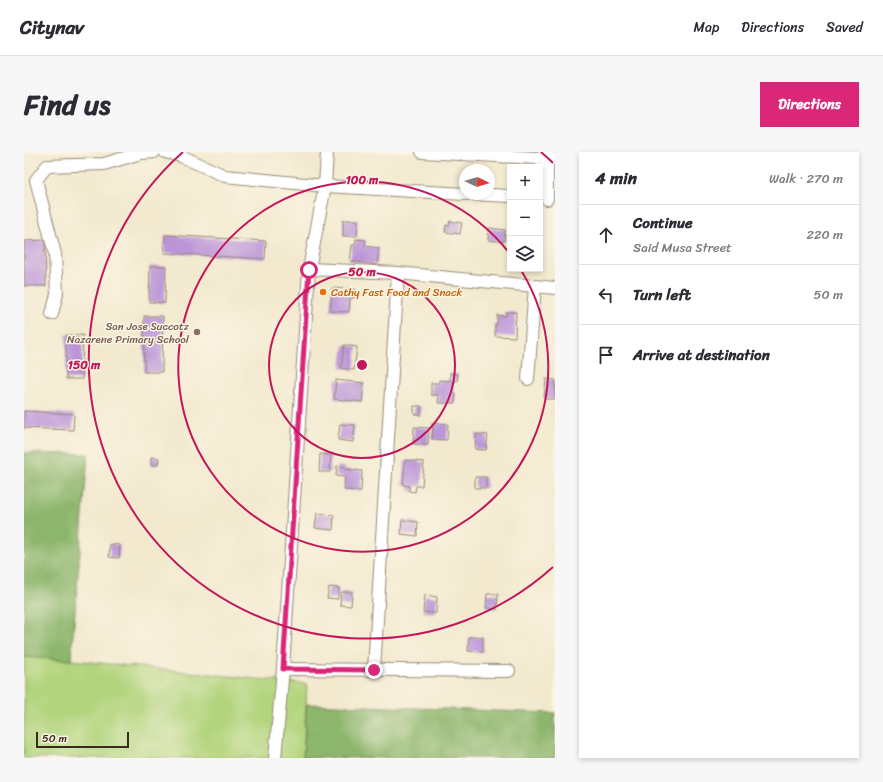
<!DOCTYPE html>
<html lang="en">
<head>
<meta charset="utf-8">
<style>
  body { margin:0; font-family:Sriracha,sans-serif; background:#f7f7f7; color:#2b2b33 }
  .controls { position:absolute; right:12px; top:12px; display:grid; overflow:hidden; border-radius:0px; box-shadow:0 2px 6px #0003 }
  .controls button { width:36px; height:36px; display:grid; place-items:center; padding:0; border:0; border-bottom:1px solid #e1e1e2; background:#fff; color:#2b2b33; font:20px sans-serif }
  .compass { position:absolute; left:435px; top:12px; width:36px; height:36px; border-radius:50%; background:#fff; box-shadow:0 2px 6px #0003; rotate:94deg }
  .scale { position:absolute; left:12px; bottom:10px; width:93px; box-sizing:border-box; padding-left:4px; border:2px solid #3b2a1e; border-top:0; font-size:11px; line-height:14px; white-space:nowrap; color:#3b2a1e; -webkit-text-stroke:3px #fcf5e5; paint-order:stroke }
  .stop { position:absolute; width:12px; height:12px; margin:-9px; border:3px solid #db2777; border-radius:50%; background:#fff }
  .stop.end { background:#db2777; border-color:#fff; box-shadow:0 1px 4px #0008 }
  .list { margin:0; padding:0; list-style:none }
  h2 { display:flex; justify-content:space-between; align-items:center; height:52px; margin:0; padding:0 16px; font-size:17px }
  h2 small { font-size:13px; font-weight:400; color:#7c7c81 }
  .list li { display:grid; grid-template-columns:26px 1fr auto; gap:12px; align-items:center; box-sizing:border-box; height:60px; padding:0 16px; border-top:1px solid #e1e1e2 }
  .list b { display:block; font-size:15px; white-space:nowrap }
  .list p { margin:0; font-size:13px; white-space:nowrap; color:#7c7c81 }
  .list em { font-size:13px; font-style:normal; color:#7c7c81 }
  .icon { flex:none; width:22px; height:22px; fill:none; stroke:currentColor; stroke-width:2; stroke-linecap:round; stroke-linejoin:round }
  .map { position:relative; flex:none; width:531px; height:606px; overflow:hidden; border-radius:0px }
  header { display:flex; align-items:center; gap:24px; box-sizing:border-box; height:56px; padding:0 20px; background:#fff; border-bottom:1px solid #e1e1e2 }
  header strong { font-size:19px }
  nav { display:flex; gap:22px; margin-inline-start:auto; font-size:14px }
  .intro { display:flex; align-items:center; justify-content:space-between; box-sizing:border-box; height:96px; padding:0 24px }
  h1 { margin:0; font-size:28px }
  .button { padding:10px 18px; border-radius:0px; background:#db2777; color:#fff; font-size:14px; font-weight:700 }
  main { display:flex; gap:24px; padding:0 24px }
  aside { flex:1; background:#fff; border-radius:0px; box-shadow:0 2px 6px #0003 }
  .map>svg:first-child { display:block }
  .green { fill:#b1d47c; stroke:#767f4d }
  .forest { fill:#8cb66c; stroke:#647045 }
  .building { fill:#bb95d8 }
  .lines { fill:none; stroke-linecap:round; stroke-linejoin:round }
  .minor-casing { stroke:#968a76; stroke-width:14 }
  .minor { stroke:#fff; stroke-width:12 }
  .route { stroke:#db2777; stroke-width:5 }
  .ring { fill:none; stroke:#c2185b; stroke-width:2 }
  .food-dot { fill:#e8710a; stroke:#fcf5e5; stroke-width:1.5 }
  .education-dot { fill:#8d6e63; stroke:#fcf5e5; stroke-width:1.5 }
  .labels { text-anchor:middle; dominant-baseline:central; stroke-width:3; stroke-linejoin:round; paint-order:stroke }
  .food-label { font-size:11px; fill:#c56008; stroke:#fcf5e5; text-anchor:start }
  .education-label { font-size:11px; fill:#785e54; stroke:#fcf5e5; text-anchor:end }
  .centre { fill:#c2185b; stroke:#fcf5e5; stroke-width:2 }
  .ring-label { font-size:12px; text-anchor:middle; font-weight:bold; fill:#c2185b; stroke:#fcf5e5; stroke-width:3; stroke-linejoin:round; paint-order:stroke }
</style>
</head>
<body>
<header>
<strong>Citynav</strong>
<nav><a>Map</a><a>Directions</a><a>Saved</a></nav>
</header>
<div class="intro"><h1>Find us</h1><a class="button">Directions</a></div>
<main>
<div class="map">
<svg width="531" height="606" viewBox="0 0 531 606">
  <rect width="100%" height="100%" fill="#fcf5e5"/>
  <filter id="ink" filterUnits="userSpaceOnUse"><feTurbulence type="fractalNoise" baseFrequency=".025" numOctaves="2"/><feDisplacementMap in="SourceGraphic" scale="8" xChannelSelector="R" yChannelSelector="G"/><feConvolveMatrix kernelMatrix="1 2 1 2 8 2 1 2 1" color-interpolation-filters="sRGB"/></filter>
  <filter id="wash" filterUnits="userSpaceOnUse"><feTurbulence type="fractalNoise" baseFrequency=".012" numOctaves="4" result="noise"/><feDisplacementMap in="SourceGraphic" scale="16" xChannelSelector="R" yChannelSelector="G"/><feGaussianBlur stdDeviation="0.9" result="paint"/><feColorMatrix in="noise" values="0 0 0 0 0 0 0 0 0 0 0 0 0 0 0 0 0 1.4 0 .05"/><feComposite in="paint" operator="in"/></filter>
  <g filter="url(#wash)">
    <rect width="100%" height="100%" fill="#f2e9ce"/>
    <polygon class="green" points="0,505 47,508 283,532 279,606 0,606"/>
    <g class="forest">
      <polygon points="0,301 64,302 47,508 0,505"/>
      <polygon points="283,552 531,561 531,606 279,606"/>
    </g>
    <g id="blocks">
      <g class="building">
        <polygon points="319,68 334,68 333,84 319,84"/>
        <polygon points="426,69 438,71 436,82 421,80 422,73 425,74"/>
        <polygon points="465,76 481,78 480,90 464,88"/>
        <polygon points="141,83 242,89 241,107 140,101"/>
        <polygon points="332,87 342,88 341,94 355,96 353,113 326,109 328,93 331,93"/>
        <polygon points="21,88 22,134 0,134 0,89"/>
        <polygon points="126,114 142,114 141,151 125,150"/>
        <polygon points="308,136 331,137 330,146 326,146 325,160 306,159"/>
        <polygon points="482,160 492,160 491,185 471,184 471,172 473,172 473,163 482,164"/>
        <polygon points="120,164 139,164 138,220 120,220"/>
        <polygon points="42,183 59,183 58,227 42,227"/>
        <polygon points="320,193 333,195 330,218 317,216"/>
        <polygon points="426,221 434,222 433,229 429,229 429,241 432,241 431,251 414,251 415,243 407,243 407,231 415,231 415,228 426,229"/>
        <polygon points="522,227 531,228 531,247 520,247"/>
        <polygon points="312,228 340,231 338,250 310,247"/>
        <polygon points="390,254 397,254 397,263 390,262"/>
        <polygon points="0,259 50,262 49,278 0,276"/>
        <polygon points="409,271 424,272 423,288 408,287"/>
        <polygon points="316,272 331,273 329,290 314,288"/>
        <polygon points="390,275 405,276 404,293 389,292"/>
        <polygon points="452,282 464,283 462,298 451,297"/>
        <polygon points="296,302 307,303 306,320 295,320"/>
        <polygon points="127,305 135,306 134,313 127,313"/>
        <polygon points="381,308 400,310 398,334 392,334 391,340 385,339 385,334 379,333"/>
        <polygon points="313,314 321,315 321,317 338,319 337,339 320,338 321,325 312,324"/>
        <rect x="451" y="325" width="11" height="11"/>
        <polygon points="293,361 310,363 309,378 291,376"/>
        <polygon points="378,368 394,370 393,384 377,382"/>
        <polygon points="86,392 96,393 95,406 85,405"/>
        <polygon points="305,435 315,436 314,447 303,446"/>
        <polygon points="317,440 328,440 327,454 316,453"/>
        <polygon points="463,442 474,442 473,457 462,456"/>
        <polygon points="401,443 413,445 412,461 399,460"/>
        <polygon points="445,485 459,485 459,500 444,499"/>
      </g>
    </g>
  </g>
  <g filter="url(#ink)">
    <use href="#blocks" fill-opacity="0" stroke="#968a76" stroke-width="1"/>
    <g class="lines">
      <g class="minor-casing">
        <g id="minor">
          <polyline points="141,0 157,4 201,24 301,34 441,42"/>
          <polyline points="398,0 531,7"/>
          <polyline points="523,0 523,47"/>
          <polyline points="445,42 486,44"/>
          <polyline points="285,117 374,121 531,136"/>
          <polyline points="28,162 33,142 31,102 12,28 23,14 80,12 117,1 130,0"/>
          <polyline points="504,227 511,134"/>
          <polyline points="259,517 485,519"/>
          <polyline points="350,518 374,121"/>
          <polyline points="251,606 259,517 285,117 301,34 303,0"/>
        </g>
      </g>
      <use href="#minor" class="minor"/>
    </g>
  </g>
  <g class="lines" filter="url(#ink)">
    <polyline class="route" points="285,118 259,517 350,518"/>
  </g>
  <g class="ring">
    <circle cx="338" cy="213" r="93"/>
    <path d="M497 118A185 185 0 1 1 486 102"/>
    <path d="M529 415A278 278 0 1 1 159 0M517 0A278 278 0 0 1 529 11"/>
  </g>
  <circle class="food-dot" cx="299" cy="140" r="4"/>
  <circle class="education-dot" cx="173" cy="180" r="4"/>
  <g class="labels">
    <g class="food-label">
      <text x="307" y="140">Cathy Fast Food and Snack</text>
    </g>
    <g class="education-label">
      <text x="165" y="174">San Jose Succotz<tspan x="165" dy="13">Nazarene Primary School</tspan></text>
    </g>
  </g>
  <circle cx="338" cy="213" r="6" class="centre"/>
  <g class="ring-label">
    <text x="338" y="32">100 m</text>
    <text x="338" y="124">50 m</text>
    <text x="60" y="217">150 m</text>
  </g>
</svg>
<div class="controls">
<button>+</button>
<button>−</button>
<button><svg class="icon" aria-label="layers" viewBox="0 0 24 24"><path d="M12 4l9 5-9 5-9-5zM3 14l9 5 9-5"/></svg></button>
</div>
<svg class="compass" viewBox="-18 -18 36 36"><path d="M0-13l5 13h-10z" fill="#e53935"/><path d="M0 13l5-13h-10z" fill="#7c7c81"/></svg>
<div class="scale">50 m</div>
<div class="stop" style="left:285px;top:118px"></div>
<div class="stop end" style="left:350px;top:518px"></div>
</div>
<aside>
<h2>4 min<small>Walk · 270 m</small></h2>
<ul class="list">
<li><svg class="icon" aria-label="ahead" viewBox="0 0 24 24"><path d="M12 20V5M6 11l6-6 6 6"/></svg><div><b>Continue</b><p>Said Musa Street</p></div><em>220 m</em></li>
<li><svg class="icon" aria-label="left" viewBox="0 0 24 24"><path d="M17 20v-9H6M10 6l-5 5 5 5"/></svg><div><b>Turn left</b></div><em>50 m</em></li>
<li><svg class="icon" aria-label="arrive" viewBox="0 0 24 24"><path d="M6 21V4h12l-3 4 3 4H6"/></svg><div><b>Arrive at destination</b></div></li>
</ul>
</aside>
</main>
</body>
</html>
